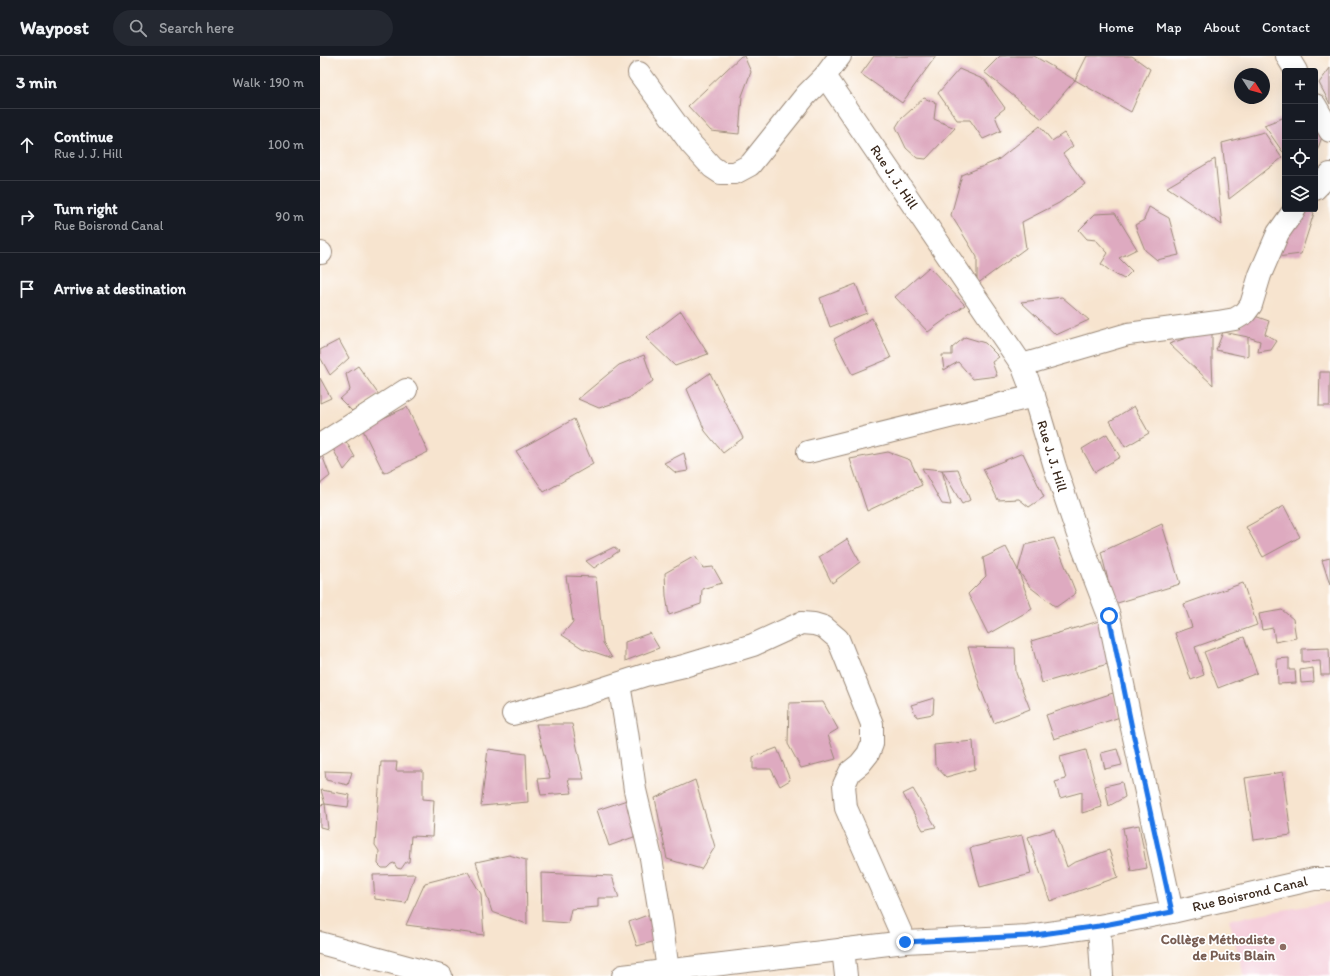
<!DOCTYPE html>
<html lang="en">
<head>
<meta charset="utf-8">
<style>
  body { margin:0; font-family:Itim,sans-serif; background:#242831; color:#f1f3f6 }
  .controls { position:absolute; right:12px; top:12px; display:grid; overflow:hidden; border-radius:4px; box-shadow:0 4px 16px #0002 }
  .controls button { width:36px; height:36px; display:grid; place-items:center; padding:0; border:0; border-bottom:1px solid #363941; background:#171b24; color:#f1f3f6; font:20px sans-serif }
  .compass { position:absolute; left:914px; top:12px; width:36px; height:36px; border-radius:50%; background:#171b24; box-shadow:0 4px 16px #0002; rotate:126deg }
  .stop { position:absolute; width:12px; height:12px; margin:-9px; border:3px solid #1a73e8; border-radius:50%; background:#fff }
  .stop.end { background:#1a73e8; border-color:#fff; box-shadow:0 1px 4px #0008 }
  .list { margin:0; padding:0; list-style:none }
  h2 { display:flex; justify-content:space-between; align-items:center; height:52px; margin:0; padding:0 16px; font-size:17px }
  h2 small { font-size:13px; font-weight:400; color:#9ea1a6 }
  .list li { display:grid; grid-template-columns:26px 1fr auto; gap:12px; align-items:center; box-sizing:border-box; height:72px; padding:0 16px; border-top:1px solid #363941 }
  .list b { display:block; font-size:15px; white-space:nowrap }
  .list p { margin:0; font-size:13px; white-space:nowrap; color:#9ea1a6 }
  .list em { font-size:13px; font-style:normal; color:#9ea1a6 }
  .icon { flex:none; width:22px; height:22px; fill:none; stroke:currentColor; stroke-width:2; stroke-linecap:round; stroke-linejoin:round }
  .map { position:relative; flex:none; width:1010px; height:920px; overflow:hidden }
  header { display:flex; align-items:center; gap:24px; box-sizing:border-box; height:56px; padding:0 20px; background:#171b24; border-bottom:1px solid #363941 }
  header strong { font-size:19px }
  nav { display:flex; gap:22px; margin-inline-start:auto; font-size:14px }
  .search { width:280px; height:36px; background:#242831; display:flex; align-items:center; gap:10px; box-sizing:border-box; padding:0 14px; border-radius:22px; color:#9ea1a6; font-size:15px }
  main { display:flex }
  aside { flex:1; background:#171b24 }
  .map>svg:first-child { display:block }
  .built { fill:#f5cfdb }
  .building { fill:#deaac0 }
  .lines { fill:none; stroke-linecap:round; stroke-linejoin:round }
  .minor-casing { stroke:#998776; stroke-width:24 }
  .minor { stroke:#fff; stroke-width:22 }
  .route { stroke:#1a73e8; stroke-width:5 }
  .education-dot { fill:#8d6e63; stroke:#fff; stroke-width:1.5 }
  .labels { text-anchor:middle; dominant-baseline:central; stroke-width:3.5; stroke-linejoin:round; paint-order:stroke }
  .street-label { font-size:14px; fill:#3b2a1e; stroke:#fff }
  .education-label { font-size:14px; font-weight:bold; fill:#785e54; stroke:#fff; text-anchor:end }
</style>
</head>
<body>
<header>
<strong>Waypost</strong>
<div class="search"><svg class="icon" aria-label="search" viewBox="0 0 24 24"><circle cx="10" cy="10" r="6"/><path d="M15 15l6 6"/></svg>Search here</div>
<nav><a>Home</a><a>Map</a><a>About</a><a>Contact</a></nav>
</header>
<main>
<aside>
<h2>3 min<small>Walk · 190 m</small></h2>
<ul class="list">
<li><svg class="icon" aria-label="ahead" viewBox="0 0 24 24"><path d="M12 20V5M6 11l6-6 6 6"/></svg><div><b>Continue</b><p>Rue J. J. Hill</p></div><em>100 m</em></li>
<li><svg class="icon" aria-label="right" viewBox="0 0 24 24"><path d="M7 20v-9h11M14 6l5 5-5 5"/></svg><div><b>Turn right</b><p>Rue Boisrond Canal</p></div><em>90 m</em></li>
<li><svg class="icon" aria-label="arrive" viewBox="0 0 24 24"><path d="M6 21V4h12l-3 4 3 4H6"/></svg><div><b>Arrive at destination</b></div></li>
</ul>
</aside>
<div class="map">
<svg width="1010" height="920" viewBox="0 0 1010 920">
  <rect width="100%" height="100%" fill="#fff"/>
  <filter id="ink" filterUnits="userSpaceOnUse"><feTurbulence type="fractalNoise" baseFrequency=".025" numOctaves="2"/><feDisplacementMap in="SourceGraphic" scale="8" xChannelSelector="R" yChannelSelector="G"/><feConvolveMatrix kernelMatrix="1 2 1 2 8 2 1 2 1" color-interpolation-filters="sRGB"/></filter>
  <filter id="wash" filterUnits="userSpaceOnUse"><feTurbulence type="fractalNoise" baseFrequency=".012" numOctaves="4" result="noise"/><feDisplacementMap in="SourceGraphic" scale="16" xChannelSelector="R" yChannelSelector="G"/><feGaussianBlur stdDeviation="0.9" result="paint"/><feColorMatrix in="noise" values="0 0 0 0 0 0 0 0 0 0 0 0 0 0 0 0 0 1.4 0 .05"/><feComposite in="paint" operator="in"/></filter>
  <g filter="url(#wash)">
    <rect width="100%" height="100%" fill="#f7e4cf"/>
    <polygon class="built" points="1010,846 1010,920 924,920 909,863"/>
    <g id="blocks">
      <g class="building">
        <polygon points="421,0 424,0 431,16 422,40 419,78 391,75 368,50"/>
        <polygon points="554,0 616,0 582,47 541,18"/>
        <polygon points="680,0 714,0 755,24 722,63 664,16"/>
        <polygon points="767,0 812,0 830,13 811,56 755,24"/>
        <polygon points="1010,12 1010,48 999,27"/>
        <polygon points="639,13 665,24 685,52 675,60 681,75 663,83 650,64 637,64 618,37"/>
        <polygon points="604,42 616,47 614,63 635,72 606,103 597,102 586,92 576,71 581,63"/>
        <polygon points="965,61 965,98 962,95 944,69"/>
        <polygon points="995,68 1005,72 995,101"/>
        <polygon points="720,70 732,85 744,77 753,90 743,98 765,128 739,147 702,166 706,192 657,228 657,201 631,159 642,119 678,104"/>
        <polygon points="944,76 962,102 909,143 902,87"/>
        <polygon points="895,103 902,169 847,131"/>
        <polygon points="829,151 849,162 859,199 837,204 825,194 815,169 824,164"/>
        <polygon points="979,153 989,153 994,157 981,198 949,202"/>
        <polygon points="795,157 817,193 799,202 812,215 804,223 793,217 781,208 788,197 776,184 767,183 759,174 775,158"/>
        <polygon points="609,211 645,249 608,276 575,241"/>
        <polygon points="536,228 547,257 510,271 500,242"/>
        <polygon points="742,241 769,264 736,279 701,246"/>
        <polygon points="361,255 388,298 355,310 326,282"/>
        <polygon points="929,258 949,265 945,278 957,285 951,294 938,296 940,285 928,281 919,272"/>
        <polygon points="552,262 571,302 532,318 514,283"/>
        <polygon points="892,273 892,307 893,329 849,288"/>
        <polygon points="903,276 928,281 928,301 896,294"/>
        <polygon points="645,281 665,287 679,301 672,306 677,320 653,323 638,306 624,314 622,299 632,299 632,292"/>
        <polygon points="19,284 29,302 10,319 0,301 0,294"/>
        <polygon points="324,299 333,325 309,342 279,352 258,343 299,309"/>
        <polygon points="38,310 59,339 32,355 20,343 30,334 26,318"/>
        <polygon points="1000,316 1010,316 1010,350 999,350"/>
        <polygon points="390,317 423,382 403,397 385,375 367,333"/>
        <polygon points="0,322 11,342 0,347"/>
        <polygon points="814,350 829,377 805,391 790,365"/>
        <polygon points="87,351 108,396 64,417 42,372"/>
        <polygon points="254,363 273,408 224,436 196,395"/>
        <polygon points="787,378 800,401 775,416 762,393"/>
        <polygon points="24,382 35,401 24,414 10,387"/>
        <polygon points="568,396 590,404 602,429 547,455 530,403"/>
        <polygon points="364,397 368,415 356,417 344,407"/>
        <polygon points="703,397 724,441 709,451 699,443 678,444 663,413"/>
        <polygon points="2,399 10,420 0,428 0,400"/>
        <polygon points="602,412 622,414 638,413 650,444 642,448 622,414 631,449 622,448"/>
        <polygon points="964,450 980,481 943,501 926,471"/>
        <polygon points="842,468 860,528 794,548 781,496"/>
        <polygon points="734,482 756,537 736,551 710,531 698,514 705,489"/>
        <polygon points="527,483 540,506 512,527 499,501"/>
        <polygon points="294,491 299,495 274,512 266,505"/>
        <polygon points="686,491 698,514 712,553 668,578 648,538 666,520 663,502"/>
        <polygon points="375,500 383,512 393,511 402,527 382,533 381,548 349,559 346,540 345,517"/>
        <polygon points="1010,502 1010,529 1002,504"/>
        <polygon points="246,520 276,521 283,587 292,602 262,592 242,579 253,566"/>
        <polygon points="923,527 937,569 875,591 884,619 871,624 855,577 872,571 864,548"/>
        <polygon points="962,554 973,563 976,582 955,586 953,572 942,574 939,558"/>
        <polygon points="786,563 798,605 722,627 711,585"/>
        <polygon points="330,577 339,592 305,605 305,586"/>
        <polygon points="924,581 937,617 898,632 884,596"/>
        <polygon points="648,591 695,592 696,617 710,653 674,667 660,631"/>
        <polygon points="1009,592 1010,619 1001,619 1000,605 982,606 982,593"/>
        <polygon points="969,602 969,614 975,614 976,627 958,628 957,603"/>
        <polygon points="993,612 994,626 981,627 980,614"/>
        <polygon points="793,637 800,661 734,683 726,659"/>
        <polygon points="614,642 613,658 597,661 591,649"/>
        <polygon points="503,646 518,673 508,679 516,703 481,712 468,688 469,647"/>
        <polygon points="216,668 252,668 264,723 248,723 252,737 221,739 218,723 230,722"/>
        <polygon points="653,685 655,713 626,721 615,709 614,689"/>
        <polygon points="457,692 470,724 460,730 451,713 433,713 433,701"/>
        <polygon points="168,693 206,698 208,746 161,750"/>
        <polygon points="797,693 802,709 785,713 781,697"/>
        <polygon points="766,694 782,751 762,757 762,736 740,742 735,726 746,723 740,701"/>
        <polygon points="61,706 77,706 76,715 103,715 103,743 114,744 112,781 91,780 89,806 86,806 81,813 77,812 74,807 71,808 67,812 62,812 58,808 59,795 55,789"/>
        <polygon points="5,715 32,716 28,729 6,724"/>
        <polygon points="963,716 971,779 934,784 925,722"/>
        <polygon points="375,724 395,791 381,813 347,803 335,742"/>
        <polygon points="802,726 805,741 789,750 785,730"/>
        <polygon points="593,733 616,771 603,774 583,738"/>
        <polygon points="1,734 30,739 28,751 5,748"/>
        <polygon points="310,743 322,778 289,790 277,754"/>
        <polygon points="5,748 8,773 0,771 0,749"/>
        <polygon points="819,769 827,812 811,815 803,772"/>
        <polygon points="734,773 747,811 753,807 789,794 798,821 730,845 708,781"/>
        <polygon points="702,779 711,818 660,831 650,792"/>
        <polygon points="189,799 206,804 207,868 172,856 156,806"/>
        <polygon points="148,816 161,838 164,879 86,869 105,827"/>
        <polygon points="221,817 292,820 299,842 278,842 278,851 251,853 248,867 222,865"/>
        <polygon points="95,818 86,847 55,843 53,819"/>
        <polygon points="333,857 336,885 317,890 309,866"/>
      </g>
    </g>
  </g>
  <g filter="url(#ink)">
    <use href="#blocks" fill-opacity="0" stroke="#998776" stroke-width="1"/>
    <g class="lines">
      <g class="minor-casing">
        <g id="minor">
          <polyline points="520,0 505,20 702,309 714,340 735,411 757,476 789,560 812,672 852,856"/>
          <polyline points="967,0 976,15"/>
          <polyline points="319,17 371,88 392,111 401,117 415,117 430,109 486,39 505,20"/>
          <polyline points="995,49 1010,75"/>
          <polyline points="995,133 1010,118"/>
          <polyline points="0,197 1,197"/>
          <polyline points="702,309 808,278 898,266 915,263 925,257 931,249 940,219 958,177 975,153"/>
          <polyline points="0,389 86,334"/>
          <polyline points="488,396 714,340"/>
          <polyline points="299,628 307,676 315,734 331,802 342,870 348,915"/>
          <polyline points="193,658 260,640 325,619 364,610 433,589 481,567 494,568 504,571 518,583 552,668 552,688 548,698 540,708 530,716 524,729 526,752 585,886"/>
          <polyline points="779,870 782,920"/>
          <polyline points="0,887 121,920"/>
          <polyline points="523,893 526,920"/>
          <polyline points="303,920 585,886 708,880 779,870 852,856 994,823 1010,823"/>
        </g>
      </g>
      <use href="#minor" class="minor"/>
    </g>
  </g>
  <g class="lines" filter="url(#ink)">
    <polyline class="route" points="585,886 708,880 779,870 852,856 812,672 789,560"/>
  </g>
  <circle class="education-dot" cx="963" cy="891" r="4"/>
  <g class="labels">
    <g class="street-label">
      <text transform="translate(574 121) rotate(56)">Rue J. J. Hill</text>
      <text transform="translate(732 400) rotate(73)">Rue J. J. Hill</text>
      <text transform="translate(930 838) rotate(-13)">Rue Boisrond Canal</text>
    </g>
    <g class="education-label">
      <text x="955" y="883">Collège Méthodiste<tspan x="955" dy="16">de Puits Blain</tspan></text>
    </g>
  </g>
</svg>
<div class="controls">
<button>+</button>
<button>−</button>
<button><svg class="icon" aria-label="locate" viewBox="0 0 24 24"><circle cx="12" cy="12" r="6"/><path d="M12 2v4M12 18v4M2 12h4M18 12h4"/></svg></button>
<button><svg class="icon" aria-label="layers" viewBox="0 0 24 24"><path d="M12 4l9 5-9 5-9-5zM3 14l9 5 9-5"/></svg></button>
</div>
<svg class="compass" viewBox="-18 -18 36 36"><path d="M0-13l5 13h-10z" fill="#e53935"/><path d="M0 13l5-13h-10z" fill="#9ea1a6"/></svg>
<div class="stop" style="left:789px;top:560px"></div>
<div class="stop end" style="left:585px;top:886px"></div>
</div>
</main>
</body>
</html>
